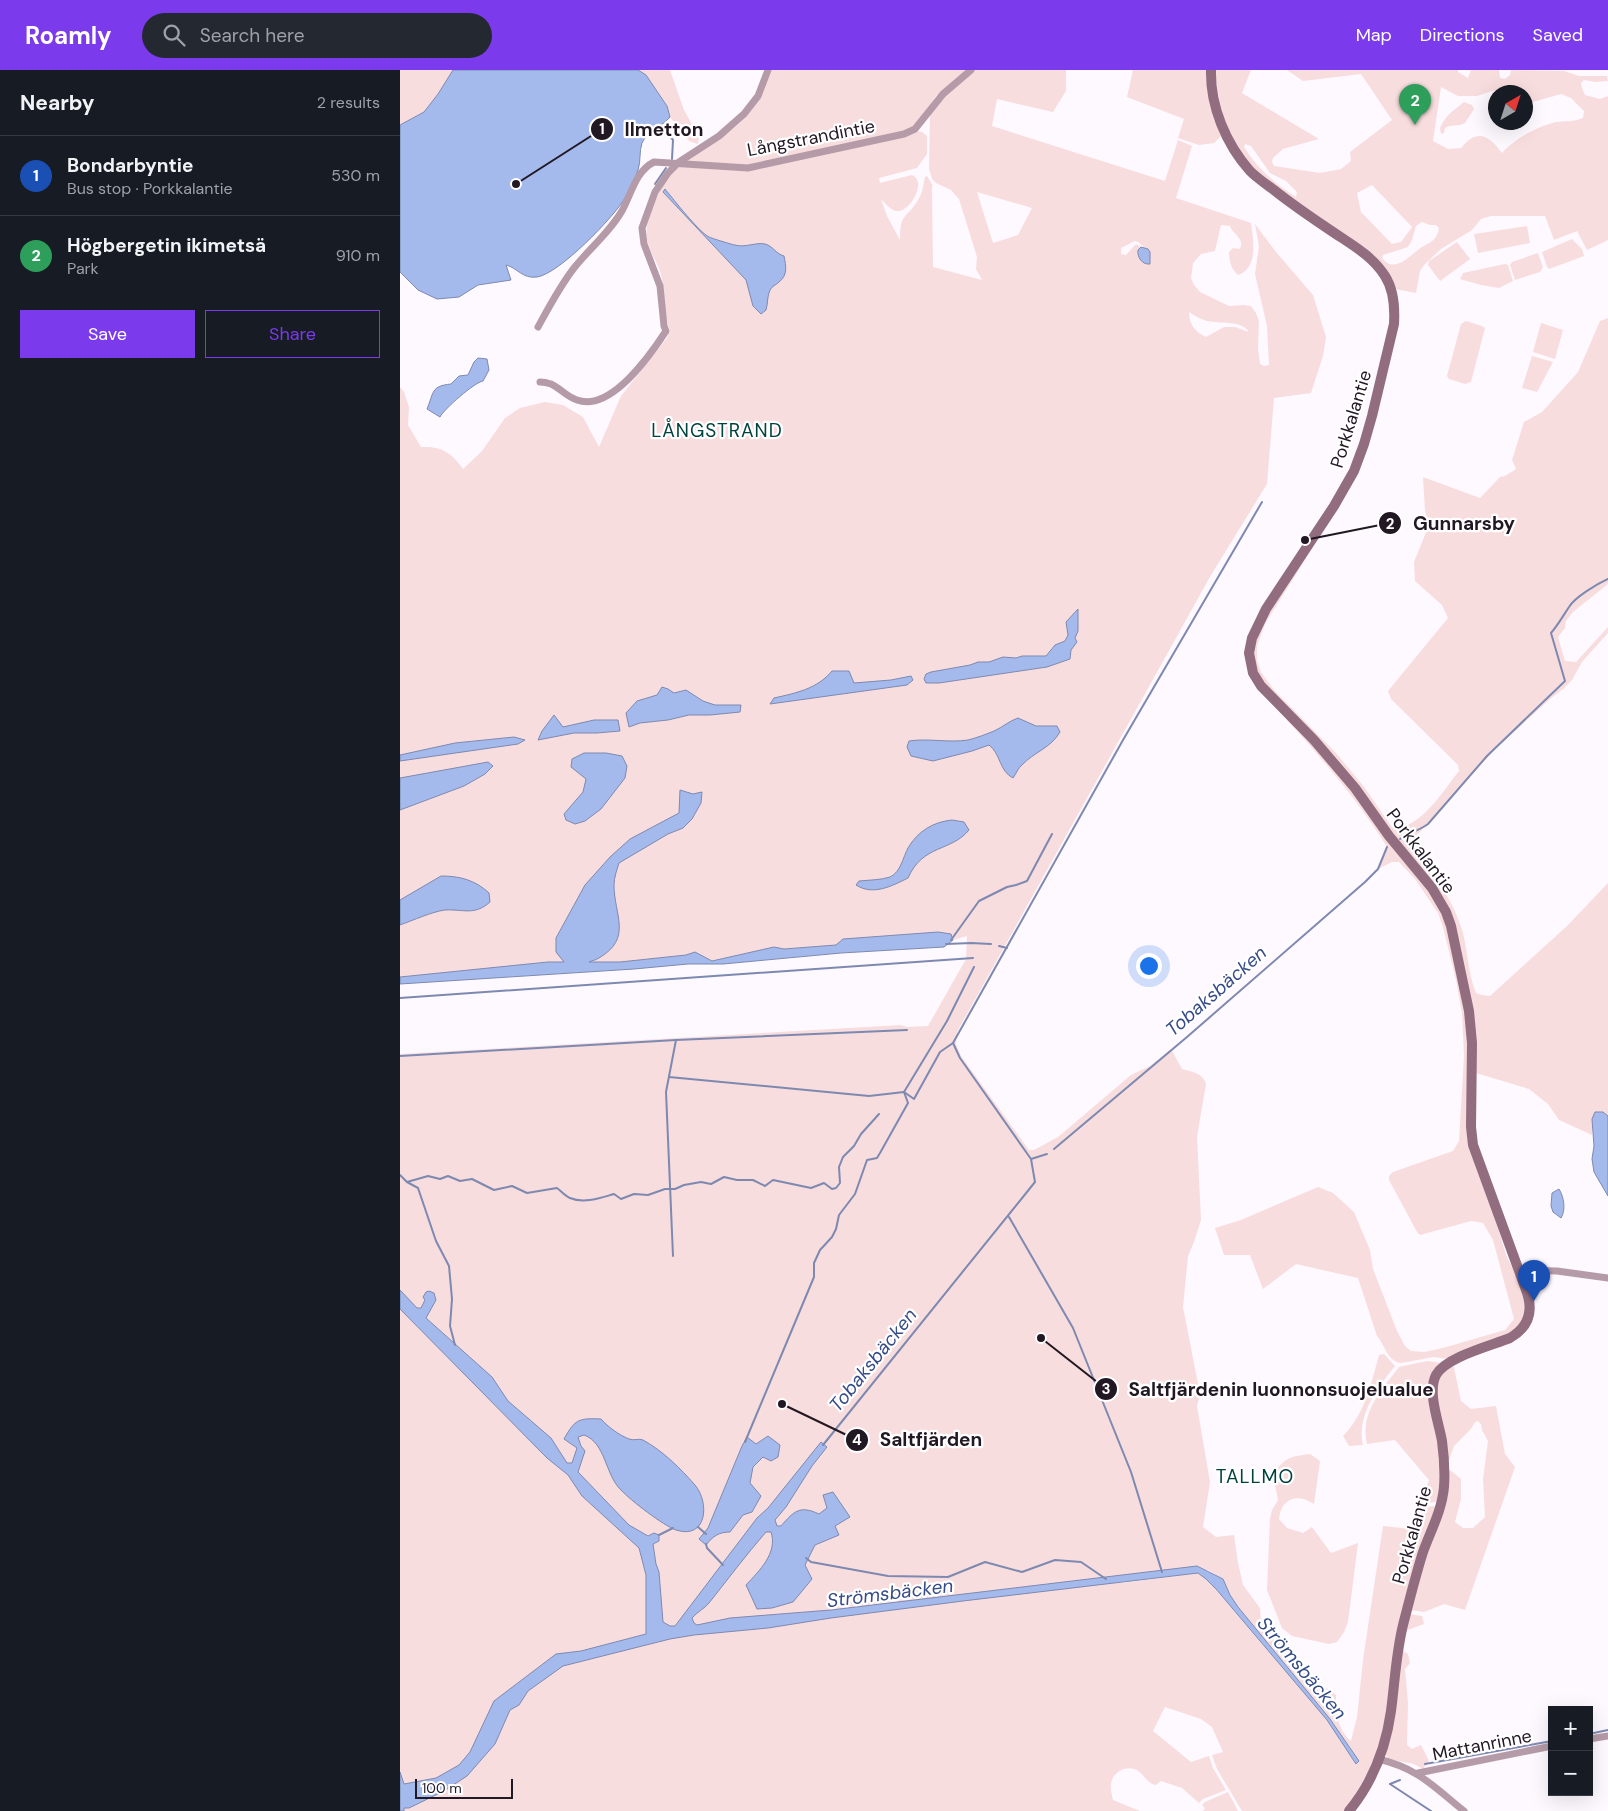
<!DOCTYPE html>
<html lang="en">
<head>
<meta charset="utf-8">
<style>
  body { margin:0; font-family:"DM Sans",sans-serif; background:#242831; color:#f1f3f6 }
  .controls { position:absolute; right:15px; bottom:15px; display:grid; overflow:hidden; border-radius:0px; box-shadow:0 5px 20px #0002 }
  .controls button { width:45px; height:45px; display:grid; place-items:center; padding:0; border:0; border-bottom:1px solid #363941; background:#171b24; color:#f1f3f6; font:25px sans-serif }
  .compass { position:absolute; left:1088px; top:15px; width:45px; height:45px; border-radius:50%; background:#171b24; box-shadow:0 5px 20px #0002; rotate:39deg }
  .scale { position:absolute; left:15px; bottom:12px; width:98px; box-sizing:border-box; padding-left:5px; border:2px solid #211823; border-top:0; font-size:14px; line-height:18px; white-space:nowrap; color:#211823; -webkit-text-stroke:4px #fff; paint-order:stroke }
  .you { position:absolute; left:748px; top:895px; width:18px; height:18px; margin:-12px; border:4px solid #fff; border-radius:50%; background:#1a73e8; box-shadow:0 0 0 8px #1a73e833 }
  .badge { display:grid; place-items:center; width:32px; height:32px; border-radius:50%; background:#7c3aed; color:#fff; font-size:16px; font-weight:700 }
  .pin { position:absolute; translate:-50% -41px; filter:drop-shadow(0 1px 2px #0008) }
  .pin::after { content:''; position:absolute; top:26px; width:18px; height:15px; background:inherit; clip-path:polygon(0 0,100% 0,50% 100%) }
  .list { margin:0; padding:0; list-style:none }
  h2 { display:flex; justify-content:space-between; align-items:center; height:65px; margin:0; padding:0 20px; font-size:21px }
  h2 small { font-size:16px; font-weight:400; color:#9ea1a6 }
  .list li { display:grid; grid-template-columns:32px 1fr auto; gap:15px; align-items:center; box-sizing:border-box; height:80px; padding:0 20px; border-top:1px solid #363941 }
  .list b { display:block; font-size:19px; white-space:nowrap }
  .list p { margin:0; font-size:16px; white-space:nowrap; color:#9ea1a6 }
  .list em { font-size:16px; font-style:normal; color:#9ea1a6 }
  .actions { display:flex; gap:10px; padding:15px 20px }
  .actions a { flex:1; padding:11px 0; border:1px solid #7c3aed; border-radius:0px; text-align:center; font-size:18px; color:#7c3aed }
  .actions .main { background:#7c3aed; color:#fff }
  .icon { flex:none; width:28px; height:28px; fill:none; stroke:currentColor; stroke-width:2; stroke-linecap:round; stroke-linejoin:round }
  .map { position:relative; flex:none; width:1208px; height:1741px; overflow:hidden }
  header { display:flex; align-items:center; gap:30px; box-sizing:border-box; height:70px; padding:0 25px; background:#7c3aed; color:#fff }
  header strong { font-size:24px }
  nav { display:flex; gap:28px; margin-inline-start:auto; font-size:18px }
  .search { width:350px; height:45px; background:#242831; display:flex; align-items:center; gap:12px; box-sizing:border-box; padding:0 18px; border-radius:28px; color:#9ea1a6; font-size:19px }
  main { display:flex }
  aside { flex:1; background:#171b24 }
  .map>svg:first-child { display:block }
  .green { fill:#f8ddde; fill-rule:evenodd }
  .water { fill:#a5baec; stroke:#7d89b0 }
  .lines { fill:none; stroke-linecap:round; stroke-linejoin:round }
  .stream { stroke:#7d89b0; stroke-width:2 }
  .street { stroke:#b49ba7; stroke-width:7 }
  .secondary { stroke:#916d7f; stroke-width:10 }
  .labels { text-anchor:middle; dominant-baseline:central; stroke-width:4.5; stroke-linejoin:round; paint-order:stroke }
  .street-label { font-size:18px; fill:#211823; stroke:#fff }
  .neighbourhood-label { font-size:19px; letter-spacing:1px; fill:#00423d; stroke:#fff }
  .water-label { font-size:19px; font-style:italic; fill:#364c89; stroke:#fff }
  .leader { fill:none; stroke:#211823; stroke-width:2 }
  .callout-dot { fill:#211823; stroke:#fff; stroke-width:2 }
  .mark-label { font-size:15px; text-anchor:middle; font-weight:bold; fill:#fff }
  .callout-label { font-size:19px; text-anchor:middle; font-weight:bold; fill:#211823; stroke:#fff; stroke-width:4.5; stroke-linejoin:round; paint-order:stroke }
</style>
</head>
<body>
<header>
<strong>Roamly</strong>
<div class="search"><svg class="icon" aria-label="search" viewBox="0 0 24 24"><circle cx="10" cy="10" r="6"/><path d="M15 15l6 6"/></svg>Search here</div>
<nav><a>Map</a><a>Directions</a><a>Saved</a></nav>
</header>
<main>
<aside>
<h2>Nearby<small>2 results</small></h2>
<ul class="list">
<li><span class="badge" style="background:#1a4fb4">1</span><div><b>Bondarbyntie</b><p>Bus stop · Porkkalantie</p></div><em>530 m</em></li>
<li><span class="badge" style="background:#2e9e5b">2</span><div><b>Högbergetin ikimetsä</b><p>Park</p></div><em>910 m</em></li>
</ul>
<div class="actions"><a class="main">Save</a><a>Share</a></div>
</aside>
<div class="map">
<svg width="1208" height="1741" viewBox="0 0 1208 1741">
  <rect width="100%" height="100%" fill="#fef8ff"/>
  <g class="green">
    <polygon points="0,0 53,0 38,24 24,42 0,55"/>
    <polygon points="238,0 270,0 284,40 299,67 298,74 289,71 270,47 267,35 246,5"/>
    <path d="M371 0H567L536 26 527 39 517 61 522 62 527 66V84L517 98 479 108 480 113 512 105C528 112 509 143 497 141 491 141 485 133 481 129L487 146 500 170C500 142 506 150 518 130 523 123 523 115 525 107L527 106 533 116 532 117 533 197 582 210 576 199 577 187 559 129 551 120 536 113 532 109 529 99 530 44 544 27 574 0H666V21L653 42 597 29 592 56 765 111 778 70 792 76 776 128 851 153C853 169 859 198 838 205 831 199 829 190 829 182L833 178 840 179C845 168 833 165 830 156L821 155 815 181 801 184 793 193 791 208 794 215 800 222 829 236 844 235 851 236 856 243 859 251 858 278 860 294 864 296 869 295 867 256 855 204 859 176 855 154 876 182 913 225 926 267 923 286 911 323 874 328 867 414 811 505 557 962 556 974 561 986 629 1080H634L658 1067 731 1005 750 996 771 979 782 999C792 1002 803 1003 806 1014L797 1067 801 1150 794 1172 788 1186 783 1237 800 1324 797 1336 810 1412 803 1457 816 1467 834 1465 838 1493 843 1515 860 1538 861 1553 876 1562 880 1573 922 1615 936 1625C936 1642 937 1659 951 1671L957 1647 963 1590 983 1456 1011 1459 1019 1438 1033 1436 1036 1438 1018 1484 984 1663C974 1693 962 1715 944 1741H842L817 1699 812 1685 823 1682 812 1657 801 1649 765 1637 753 1661 791 1692 809 1686 813 1698 826 1720 803 1729 799 1733 782 1718 761 1711 756 1715C745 1713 744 1702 734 1699 724 1696 712 1703 711 1714 710 1719 712 1725 713 1730L740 1741H0V984L501 955 507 957 528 956 566 889 567 866 553 870 550 864 538 862 443 869 436 875 384 879 374 877 312 891 295 882 286 885 220 892H148L0 907V317L4 322 9 337 8 355 21 377C42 376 52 383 63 399L82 381 105 348 120 338 145 332 163 335 183 347 199 377 221 326 267 268 270 261C263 242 266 221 260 201 256 190 249 181 247 169 245 157 249 147 253 136 259 121 266 108 277 97 294 81 322 69 340 53 355 40 362 17 371 0ZM577 122 632 138 618 165 593 173ZM735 171 738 172 750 182V194L738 180 741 177 736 174 726 185 721 184V178ZM789 242C795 246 800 249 807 251 820 254 842 250 849 262L835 257H824L806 267C795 262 789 254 789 242ZM808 1500 823 1509 830 1525 838 1537 930 1649 959 1691 956 1694 927 1650 806 1508 798 1503 722 1513 691 1509Z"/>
    <polygon points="733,0 808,0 811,34 821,66 814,73 799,75 778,68 784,49 727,27"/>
    <path d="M815 0H851L842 23 919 69 883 79 873 88 872 92 874 96 920 103 941 99 951 91 950 82 992 50 961 4 903 11 887 0H1058V2L1068 8 1071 0H1099L1100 8 1105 9 1110 5 1111 0 1164 1 1179 6H1207L1208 11 1195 12 1184 10 1181 13 1182 18 1185 25 1200 29 1208 26V170L1187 180 1177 161 1154 170 1145 146H1091L1081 149 1072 160 1041 179 1025 194 1020 201 1016 223 995 219 979 191 974 185 865 110C831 76 820 48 815 0ZM1041 17 1058 26H1077L1092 21 1126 22V34L1161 24 1171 28 1184 41 1183 48C1173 52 1165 51 1156 52 1138 56 1114 69 1102 83 1089 65 1077 58 1061 78L1048 79 1033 71ZM845 74 851 76 870 103 886 111 897 122 896 127C875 114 857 98 844 77ZM972 115 1012 157 1001 172 992 174 961 142 957 123ZM1022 152 1030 155H1036L1039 158C1037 170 1031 172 1022 177 1011 184 995 205 982 188L983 185 1008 177 1012 170 1016 156Z"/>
    <path d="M1064 32 1072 35 1074 39 1065 53C1058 57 1051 54 1045 58L1044 63 1041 64 1040 58C1045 46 1054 40 1064 32Z"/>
    <polygon points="1127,156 1130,173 1078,183 1074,164"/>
    <polygon points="1172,169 1182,179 1184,186 1149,199 1147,197 1142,182"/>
    <polygon points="1057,172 1070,189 1040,211 1028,195 1029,191"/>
    <polygon points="1138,183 1143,197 1140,202 1115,210 1110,195 1112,192"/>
    <polygon points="1105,194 1108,195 1113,211 1099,218 1081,215 1060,209 1063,203"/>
    <path d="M1208 248V514L1173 542 1166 551 1165 558 1158 567 1165 591 1176 592 1208 557V563L1182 592 1172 610 1163 619 1150 629 1096 678 1011 772V778C1035 807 1052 826 1063 863 1068 883 1068 903 1076 923L1082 925 1090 926 1167 856 1208 813V1046L1203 1042 1192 1049V1065L1159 1050 1148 1034 1129 1019 1076 1003 1051 842 863 612 853 592 854 572 864 551 913 477 865 554 857 576V590L861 602 874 620 936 683 965 718 991 756 996 759C1024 754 1042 722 1059 701L1058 695 991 629 988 621 1048 548 1042 535 1015 511 1014 492 1029 455 1025 441 1023 407 1080 428 1100 407 1105 406 1116 399 1112 390 1124 352 1142 342 1178 302 1200 251Z"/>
    <polygon points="1066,251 1082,256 1085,258 1071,312 1065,314 1049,309 1047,306 1061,254"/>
    <polygon points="1141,253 1163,260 1155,289 1133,282"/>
    <polygon points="1132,286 1153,292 1137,322 1122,318"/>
    <path d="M861 621 924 685 1035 829 1049 860 1062 919 1068 962 1067 1056 1106 1185 1125 1223 1124 1249 1110 1264 1047 1289 1034 1287 1001 1293C987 1291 985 1275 977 1266L958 1208 896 1194 863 1219 850 1185H824L815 1158 841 1150 918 1117 933 1123 954 1142 970 1180 973 1199 997 1261 1005 1276 1011 1281 1024 1282 1043 1278 1105 1260 1114 1249 1093 1170 1083 1153 1071 1151 1020 1165 1017 1162 989 1110V1106L993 1102 1053 1081 1059 1071 1064 986 1062 943 1056 910 1043 857 1038 843 1015 809 999 792H992L978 799 987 777C952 720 906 671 861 621Z"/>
    <path d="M984 1284 995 1296C978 1317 956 1346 963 1375L949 1376 943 1366C965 1344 971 1314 979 1285Z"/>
    <path d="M1027 1291 1041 1293 1032 1304 1040 1375 1039 1431 1020 1435 1029 1410 995 1370 967 1374C960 1342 981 1321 999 1297Z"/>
    <polygon points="1053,1293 1061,1331 1071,1339 1096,1336 1105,1384 1115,1397 1065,1540 1044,1534 1024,1542 1010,1540 1046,1401 1050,1400 1061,1409 1061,1429 1055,1452 1063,1458 1073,1458 1085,1447 1083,1409 1088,1371 1082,1360 1081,1354 1078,1351 1075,1352 1071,1359 1054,1376 1049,1390 1046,1390 1035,1320 1037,1308"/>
    <path d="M910 1384 920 1391 914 1434C898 1423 881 1428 879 1449L887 1458 903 1463 912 1457 931 1483 958 1473 948 1552 944 1562 937 1572 929 1574 892 1566 882 1558 867 1520 870 1448 872 1440 878 1430 873 1405C885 1387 889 1387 910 1384Z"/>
    <polygon points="1009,1544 1022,1546 1024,1554 1005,1561"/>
    <polygon points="1003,1581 1008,1584 1010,1593 1005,1599 1008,1633 1007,1675 1012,1679 1021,1675 1029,1691 1023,1699 1014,1694 988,1689 985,1682 1000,1583"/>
    <polygon points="828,1722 838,1741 803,1741 805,1738 802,1735 805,1732"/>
  </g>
  <g class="water">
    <path d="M53 0H238L246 5 267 36 270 47C262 57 247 61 242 73 239 81 241 92 238 100 235 109 230 120 225 128 214 147 159 204 137 207 122 209 118 198 106 195L111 210 78 215 59 227 37 229 18 220 0 202V55L24 42 38 24Z"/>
    <path d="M265 119C274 130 299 162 309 167 311 168 333 175 335 175 345 178 356 172 365 174 373 176 376 184 384 186 386 196 388 205 379 212 376 215 372 216 370 220 367 226 368 234 366 240L361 244 353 236 346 210 263 122Z"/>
    <path d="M741 177 748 179 750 182V194C742 195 737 187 738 180Z"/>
    <path d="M78 288 87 289 89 300 83 311C75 312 44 339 40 347L27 339C34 322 31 316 51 314L59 306 68 305 74 292Z"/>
    <polygon points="678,539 678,561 675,568 677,572 671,580 670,589 647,597 539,613 526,613 524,609 526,604 531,602 570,595 578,592 589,592 603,587 616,588 622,586 646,586 655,575 665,571 668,565 666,552"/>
    <path d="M432 601H449L454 613 491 610 511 606 513 610 507 615 370 634 374 628C396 623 417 619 432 601Z"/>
    <polygon points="262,617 268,619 274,623 286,620 303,631 315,635 341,635 340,642 310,645 289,645 268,650 240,653 229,657 226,643 237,631 257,625"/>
    <polygon points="154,645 163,657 194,650 218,650 220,661 197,663 174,663 138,670 142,661"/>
    <path d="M618 648 636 656H657L660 662C651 678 634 682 622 695 618 698 616 704 613 708 599 701 601 684 589 675L572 681 533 691 511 686 507 677 509 671C528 668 548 673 568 670 576 668 587 664 594 661 603 657 609 651 618 648Z"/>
    <polygon points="114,667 125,670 118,674 0,691 0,685 55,673"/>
    <polygon points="184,683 206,683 222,686 227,696 225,708 201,739 185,751 175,754 166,750 164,744 183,722 186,709 171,697 172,689"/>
    <polygon points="88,692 93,696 85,704 64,716 0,740 0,708"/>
    <path d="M280 720 293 724 302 722 301 733 292 749 283 758 268 764 219 793C217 799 214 808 214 815 214 845 233 868 199 888 196 890 191 891 189 892H220L286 885 295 882 312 891 374 877 384 879 436 875 443 869 538 862 551 864 553 870 544 877 441 883 323 894H288L234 899 0 914V907L148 892H164L156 882V868L185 815 210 787 230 769 279 743Z"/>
    <path d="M552 750 564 752 569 760C551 782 523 774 508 808 492 816 473 826 456 815L459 811C469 810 481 810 490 807 501 802 503 787 508 778 518 761 533 752 552 750Z"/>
    <path d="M41 806C60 806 75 810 89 823L90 832C74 846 64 839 45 840 31 842 14 850 0 855V830Z"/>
    <polygon points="1195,1042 1203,1042 1208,1046 1208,1126 1194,1102 1192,1089 1194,1076 1192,1049"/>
    <path d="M1159 1119C1164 1127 1166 1140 1161 1148L1153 1142 1151 1136 1152 1123Z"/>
    <path d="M0 1220 17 1238H21L25 1230 23 1227 26 1222 29 1221 34 1223 36 1230 26 1248 92 1307 108 1331 151 1368 167 1393H172L177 1378 164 1369C175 1349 179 1348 201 1349 208 1357 219 1365 229 1369 234 1371 239 1368 243 1370 263 1381 280 1398 295 1415 310 1433 307 1470 276 1460 264 1456 230 1430 221 1420 205 1405 206 1373 184 1365L178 1367 181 1376 185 1381 178 1402 229 1455 248 1466 254 1463 259 1465V1471L253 1474 256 1494 259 1502 263 1552 270 1556H275L357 1448 368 1438 421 1372 427 1377 412 1396 386 1437 375 1450 377 1456H381C394 1441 400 1435 419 1444L427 1438 423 1425 433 1422 450 1447 435 1456 439 1465 415 1475 405 1495 412 1509 393 1532 372 1538 357 1539 346 1515C359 1501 378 1483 371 1462H366C346 1485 328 1509 309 1533 304 1539 297 1542 292 1548L294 1553 297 1555 330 1548 431 1540 797 1496 823 1509 830 1525 838 1537 930 1649 959 1691 956 1694 927 1650 816 1519 806 1509 798 1503 563 1531 431 1548 368 1558 294 1565 270 1569 163 1596 128 1621 119 1635 110 1640 95 1674 67 1706 44 1721 9 1738H4V1741H0V1702L4 1714 36 1708 59 1695 70 1682 94 1631 156 1584 181 1581 246 1564V1505L239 1478 182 1426 168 1405 147 1388 0 1239Z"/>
    <path d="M368 1366 380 1375 378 1387 371 1391 363 1387 353 1397 350 1413 361 1426 352 1442 343 1445 330 1462C319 1462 313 1466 306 1475L299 1469 308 1458 342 1376 347 1367 356 1374Z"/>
  </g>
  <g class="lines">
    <g class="stream">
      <polyline points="261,56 273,70 272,89"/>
      <polyline points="255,114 266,98"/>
      <path d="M1000 769C1009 763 1018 761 1028 754L1087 686 1165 611 1151 563C1158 555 1163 546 1169 537 1175 527 1197 514 1208 509"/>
      <polyline points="551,870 579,831 607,817 616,815 627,811 652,764"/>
      <polyline points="546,874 571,873 591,874"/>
      <polyline points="599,876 607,878"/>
      <polyline points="0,928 573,888"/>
      <polyline points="0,986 276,970 507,960"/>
      <polyline points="269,1007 469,1026 504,1022 514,1029 540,982 553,973"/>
      <polyline points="654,1079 787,967 965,812 978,799 987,777"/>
      <polyline points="631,1089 560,988 553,973 723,670 862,432"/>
      <polyline points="0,1105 7,1112 18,1118 36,1171 49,1196 52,1229 50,1256 55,1275"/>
      <path d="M7 1112 28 1106 40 1109 48 1106 60 1111 72 1109 94 1120 112 1116 127 1123 157 1118C161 1121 165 1126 170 1128 184 1134 200 1128 214 1124L221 1129 234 1124 248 1125 265 1119H275L284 1115 301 1112 311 1114 324 1107 337 1110H353L365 1116 373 1110 411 1118 424 1113 432 1119 436 1118 440 1113 439 1097 443 1087 454 1076 461 1064 479 1044"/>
      <polyline points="609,1147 673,1258 731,1402 762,1502"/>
      <polyline points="273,1186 266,1022 276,970"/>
      <polyline points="345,1372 414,1207 414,1193 420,1180 432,1167 436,1159 439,1145 455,1124 467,1090 477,1088 480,1083 508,1033 504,1022 547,951 574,897"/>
      <polyline points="423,1375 635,1112 631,1089 647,1084"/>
      <polyline points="298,1457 306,1464"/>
      <polyline points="259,1465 273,1458"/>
      <polyline points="306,1474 307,1478 323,1495"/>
      <polyline points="406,1488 411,1492 488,1506 548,1507 585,1492 622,1502 655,1490 681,1492 706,1509"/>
      <polyline points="1189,1664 1208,1660"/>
      <polyline points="1025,1694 1152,1671"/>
      <polyline points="990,1714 1031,1741"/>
      <polyline points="990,1714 1000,1710"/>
    </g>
    <g class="street">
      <path d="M138 257C149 237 160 216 174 198 190 178 211 161 223 139 232 122 236 101 254 92L348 98 504 64 515 59 543 24 571 0"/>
      <path d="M140 312C143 312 148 313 151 314 160 318 167 327 177 330 211 342 251 284 266 261L264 256 260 216 244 174 242 158 255 122 268 103 279 92 319 66 344 44 358 26 368 0"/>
      <polyline points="1119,1200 1157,1201 1208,1208"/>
      <polyline points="1129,1227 1144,1201"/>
      <polyline points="1189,1669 1208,1666"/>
      <path d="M978 1689C1018 1698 1034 1717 1064 1741"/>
      <polyline points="1018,1703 1152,1676"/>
    </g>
    <path class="secondary" d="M811 0C810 36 826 74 850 101 857 108 866 114 874 120 894 136 915 150 936 164 954 176 973 187 985 206 994 220 995 237 994 254L972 346 964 374 954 401 934 436 866 539 852 568 849 583 853 603 861 616 914 670 955 718 989 766 1032 818 1046 842 1051 856 1069 941 1072 973 1071 1057 1073 1075 1126 1220C1134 1241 1129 1257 1110 1268 1090 1276 1046 1287 1036 1305 1027 1322 1039 1353 1042 1371 1044 1386 1045 1402 1044 1417 1042 1440 1031 1460 1023 1482 1016 1504 1010 1528 1004 1551 996 1581 995 1611 991 1641 986 1677 972 1713 949 1741"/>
  </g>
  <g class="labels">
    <g class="street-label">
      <text transform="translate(411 68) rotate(-11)">Långstrandintie</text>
      <text transform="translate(951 349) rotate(-73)">Porkkalantie</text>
      <text transform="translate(1021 781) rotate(53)">Porkkalantie</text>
      <text transform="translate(1012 1465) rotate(-74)">Porkkalantie</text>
      <text transform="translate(1082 1675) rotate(-11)">Mattanrinne</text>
    </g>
    <g class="neighbourhood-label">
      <text x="317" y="360">LÅNGSTRAND</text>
      <text x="855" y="1406">TALLMO</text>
    </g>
    <g class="water-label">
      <text transform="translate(816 921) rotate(-41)">Tobaksbäcken</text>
      <text transform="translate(473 1290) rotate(-51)">Tobaksbäcken</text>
      <text transform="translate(490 1523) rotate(-7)">Strömsbäcken</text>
      <text transform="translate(902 1598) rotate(50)">Strömsbäcken</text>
    </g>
  </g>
  <path class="leader" d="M116 114L202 59M905 470L990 453M641 1268L706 1319M382 1334L457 1370"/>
  <g class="callout-dot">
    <circle cx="116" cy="114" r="5"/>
    <circle cx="905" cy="470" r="5"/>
    <circle cx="641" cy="1268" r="5"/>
    <circle cx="382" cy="1334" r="5"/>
    <circle cx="202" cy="59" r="12"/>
    <circle cx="990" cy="453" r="12"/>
    <circle cx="706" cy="1319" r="12"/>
    <circle cx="457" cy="1370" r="12"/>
  </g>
  <g class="mark-label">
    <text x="202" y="64">1</text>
    <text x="990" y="459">2</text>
    <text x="706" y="1324">3</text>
    <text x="457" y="1375">4</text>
  </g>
  <g class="callout-label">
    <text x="264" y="66">Ilmetton</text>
    <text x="1064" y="460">Gunnarsby</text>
    <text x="881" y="1326">Saltfjärdenin luonnonsuojelualue</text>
    <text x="531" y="1376">Saltfjärden</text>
  </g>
</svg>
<div class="controls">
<button>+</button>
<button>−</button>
</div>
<svg class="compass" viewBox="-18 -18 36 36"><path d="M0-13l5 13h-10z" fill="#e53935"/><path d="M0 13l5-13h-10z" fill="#9ea1a6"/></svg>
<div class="scale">100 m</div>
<div class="you"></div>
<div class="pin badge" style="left:1134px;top:1231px;background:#1a4fb4">1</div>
<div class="pin badge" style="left:1015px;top:55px;background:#2e9e5b">2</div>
</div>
</main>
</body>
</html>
